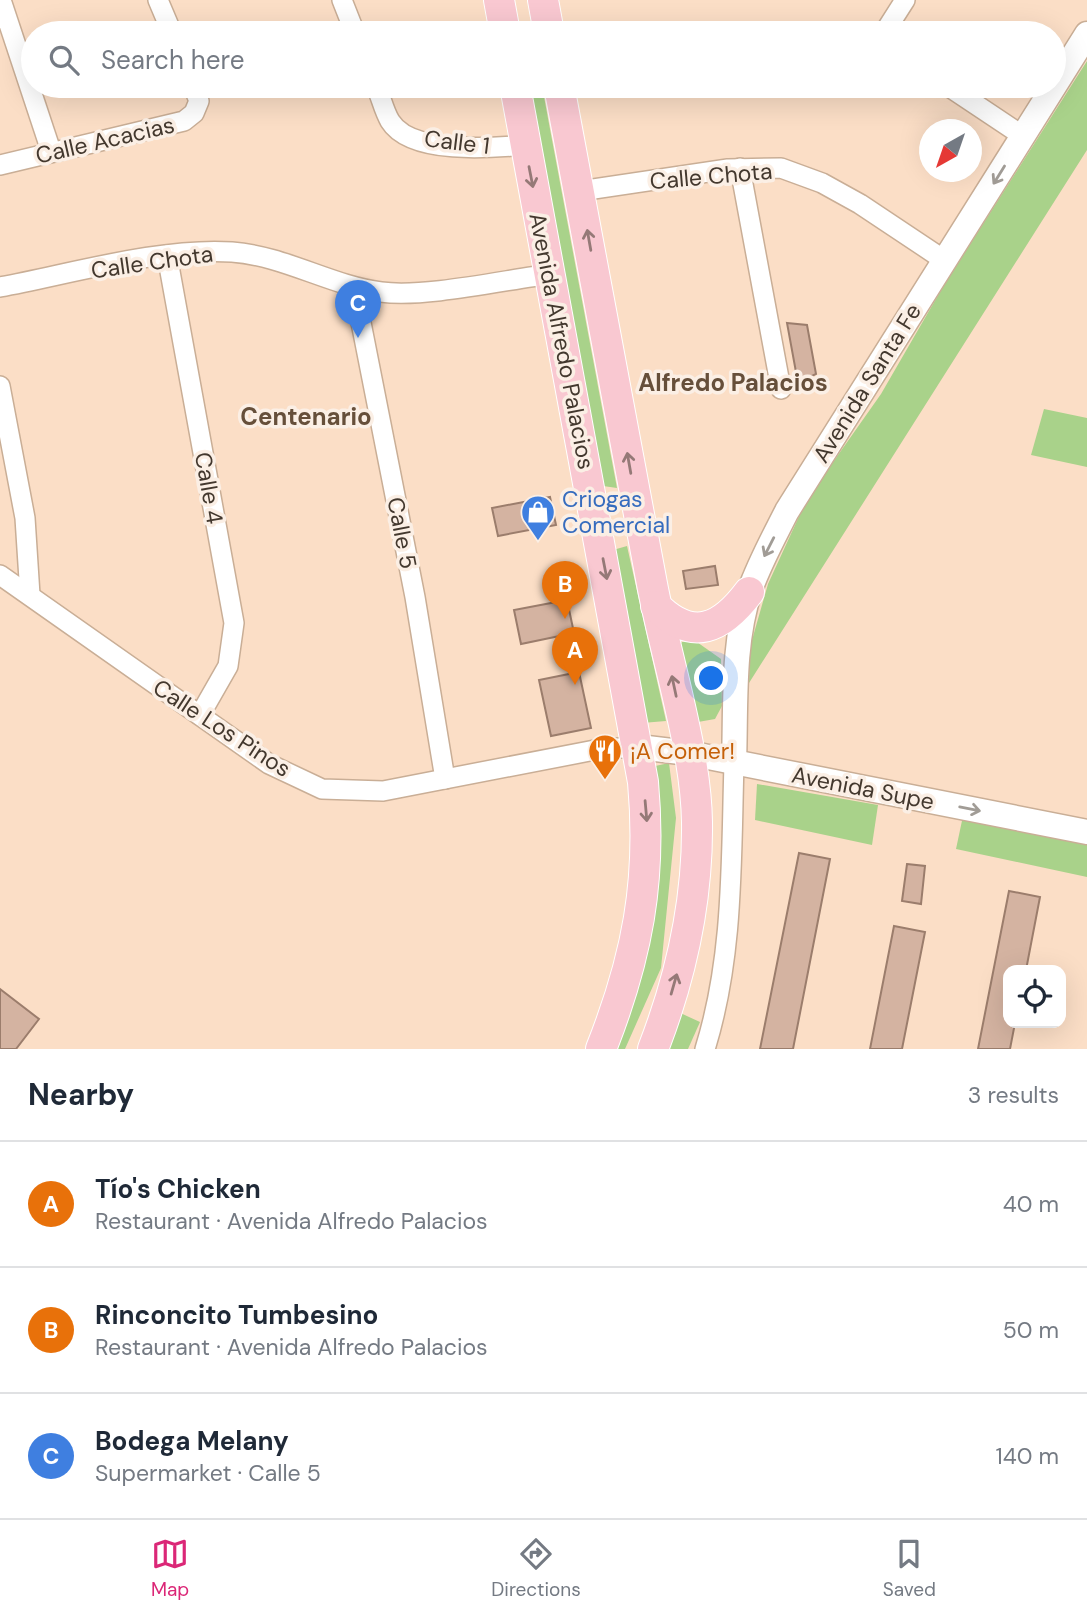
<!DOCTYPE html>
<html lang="en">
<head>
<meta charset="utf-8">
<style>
  body { margin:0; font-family:"DM Sans",sans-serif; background:#f6f6f7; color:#1f2937 }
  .controls { position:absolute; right:21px; bottom:21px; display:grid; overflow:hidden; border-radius:14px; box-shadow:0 7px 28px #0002 }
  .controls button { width:63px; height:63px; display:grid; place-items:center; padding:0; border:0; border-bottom:2px solid #e0e1e3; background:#fff; color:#1f2937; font:35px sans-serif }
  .compass { position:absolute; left:919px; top:119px; width:63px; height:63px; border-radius:50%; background:#fff; box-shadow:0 7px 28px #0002; rotate:220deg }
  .you { position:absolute; left:712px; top:679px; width:24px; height:24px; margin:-18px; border:5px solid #fff; border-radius:50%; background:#1a73e8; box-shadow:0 0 0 10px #1a73e833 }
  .badge { display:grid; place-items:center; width:46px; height:46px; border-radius:50%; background:#db2777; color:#fff; font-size:23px; font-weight:700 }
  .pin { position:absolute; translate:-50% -58px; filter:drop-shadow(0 2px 4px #0008) }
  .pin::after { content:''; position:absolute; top:37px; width:24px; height:21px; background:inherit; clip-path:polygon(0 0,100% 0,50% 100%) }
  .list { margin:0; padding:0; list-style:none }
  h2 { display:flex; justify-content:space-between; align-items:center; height:91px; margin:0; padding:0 28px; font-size:30px }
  h2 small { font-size:23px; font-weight:400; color:#747a83 }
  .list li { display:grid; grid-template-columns:46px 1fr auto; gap:21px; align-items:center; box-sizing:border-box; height:126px; padding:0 28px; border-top:2px solid #e0e1e3 }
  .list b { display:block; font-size:26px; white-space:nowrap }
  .list p { margin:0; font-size:23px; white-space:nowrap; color:#747a83 }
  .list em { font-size:23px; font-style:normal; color:#747a83 }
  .icon { flex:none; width:38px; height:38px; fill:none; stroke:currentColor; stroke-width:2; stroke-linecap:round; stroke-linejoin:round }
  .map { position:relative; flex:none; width:1087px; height:1049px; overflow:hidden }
  .search { position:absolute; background:#fff; box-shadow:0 7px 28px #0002; left:21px; right:21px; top:21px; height:77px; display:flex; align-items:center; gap:18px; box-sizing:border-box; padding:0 24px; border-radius:38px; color:#747a83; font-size:26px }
  .sheet { height:469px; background:#fff }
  nav { display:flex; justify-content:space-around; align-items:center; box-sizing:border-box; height:98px; border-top:2px solid #e0e1e3; background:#fff; font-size:19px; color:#747a83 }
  nav a { display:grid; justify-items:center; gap:4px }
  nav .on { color:#db2777 }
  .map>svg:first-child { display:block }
  .green { fill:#a9d28a }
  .building { fill:#d4b3a1; stroke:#9b7d6c; stroke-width:2 }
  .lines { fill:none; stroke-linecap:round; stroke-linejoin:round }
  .minor-casing { stroke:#c9ae96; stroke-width:22 }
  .tertiary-casing { stroke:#c9ae96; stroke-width:27 }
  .primary-casing { stroke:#fff; stroke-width:32 }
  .minor { stroke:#fff; stroke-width:19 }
  .tertiary { stroke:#fff; stroke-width:24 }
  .primary { stroke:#f9c8d1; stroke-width:30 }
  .oneway { stroke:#a19c96 }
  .oneway2 { stroke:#957977 }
  .labels { text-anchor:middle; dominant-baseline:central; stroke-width:7; stroke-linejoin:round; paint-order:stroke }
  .street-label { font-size:23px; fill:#43382e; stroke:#fbefe5 }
  .shop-label { font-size:23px; fill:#366cbe; stroke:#fbefe5; text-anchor:start }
  .food-label { font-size:23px; fill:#c56008; stroke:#fbefe5; text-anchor:start }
  .neighbourhood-label { font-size:24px; font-weight:bold; fill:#664f3a; stroke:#fbefe5 }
</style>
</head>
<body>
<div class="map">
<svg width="1087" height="1049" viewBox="0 0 1087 1049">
  <rect width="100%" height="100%" fill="#fbdec6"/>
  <g class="green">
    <polygon points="1087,61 1087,150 749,683 750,647 768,584 807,499 881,394 944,285"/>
    <polygon points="523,86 542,86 617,488 596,485"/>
    <polygon points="1044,409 1087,418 1087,467 1031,455"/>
    <polygon points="627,546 666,721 642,723 606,552"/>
    <polygon points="694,640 721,659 722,706 715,719 698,722 674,653 682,642"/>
    <polygon points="669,763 676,818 661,968 625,1049 604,1049 637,968 646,768"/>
    <polygon points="757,784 878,805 872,845 755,820"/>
    <polygon points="963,816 1087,842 1087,877 956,849"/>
    <polygon points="676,1011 700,1022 688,1049 660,1049"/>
  </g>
  <g class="building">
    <polygon points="787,323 807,325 816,374 798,383"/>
    <polygon points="550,497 556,525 498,536 492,508"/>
    <polygon points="715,566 718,585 686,589 683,571"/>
    <polygon points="567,600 574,633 521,644 514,610"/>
    <polygon points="579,672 591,728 551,736 539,680"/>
    <polygon points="799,853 830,859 793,1049 760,1049"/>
    <polygon points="907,864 925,866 921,904 902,901"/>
    <polygon points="1009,891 1040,897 1026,970 1008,970 1008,1023 1015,1023 1010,1049 978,1049"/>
    <polygon points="894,926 925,932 902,1049 870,1049"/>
    <polygon points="0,989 39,1019 16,1049 0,1049"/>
  </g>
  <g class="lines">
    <g class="minor-casing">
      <g id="minor">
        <polyline points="1,0 51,151"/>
        <polyline points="158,0 172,33"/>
        <polyline points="342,0 355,33"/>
        <polyline points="884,33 905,0"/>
        <path d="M376 86C381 97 384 111 390 121 411 155 492 148 525 145"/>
        <polyline points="948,86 1023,136"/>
        <polyline points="0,165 184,121 194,113 199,101 193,86"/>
        <polyline points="740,168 781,389"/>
        <polyline points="580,191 728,169 781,168 822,183 860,204 944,260"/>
        <polyline points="167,255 234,623 228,666 200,715"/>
        <path d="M0 287C70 274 162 247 232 252 285 256 329 285 381 292 425 298 504 280 551 274"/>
        <polyline points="354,287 415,597 445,779"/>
        <polyline points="0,386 25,518 30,595"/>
        <polyline points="0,575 269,764 322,789 383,791 600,749 639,747"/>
        <path d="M705 1049C734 956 731 859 734 763"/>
      </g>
    </g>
    <g class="tertiary-casing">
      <g id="tertiary">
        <polyline points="639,747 688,753 1087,832"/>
        <path d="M734 763C736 706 732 644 750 590 760 562 774 537 787 511L1087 34"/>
      </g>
    </g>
    <g class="primary-casing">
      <g id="primary">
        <polyline points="499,0 505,33"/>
        <polyline points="543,0 549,33"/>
        <path d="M515 86 643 782C652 881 637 958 601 1049"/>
        <path d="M559 86C591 252 620 418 652 584 666 658 696 749 697 822 698 899 681 977 653 1049"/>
        <path d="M656 606C693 643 722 628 749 592"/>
      </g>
    </g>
    <use href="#minor" class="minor"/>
    <use href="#tertiary" class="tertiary"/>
    <use href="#primary" class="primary"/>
  </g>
  <defs><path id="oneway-shaft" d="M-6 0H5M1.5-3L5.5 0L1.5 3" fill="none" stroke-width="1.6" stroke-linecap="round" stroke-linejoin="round" transform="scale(1.75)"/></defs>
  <g class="oneway">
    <use href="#oneway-shaft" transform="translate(999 175) rotate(122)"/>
    <use href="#oneway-shaft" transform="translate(769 547) rotate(117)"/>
    <use href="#oneway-shaft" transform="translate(970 809) rotate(11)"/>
  </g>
  <g class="oneway2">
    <use href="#oneway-shaft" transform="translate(531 177) rotate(79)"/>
    <use href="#oneway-shaft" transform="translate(589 240) rotate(-100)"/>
    <use href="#oneway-shaft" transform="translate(629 463) rotate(-100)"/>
    <use href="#oneway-shaft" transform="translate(605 569) rotate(79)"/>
    <use href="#oneway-shaft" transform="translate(674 686) rotate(-102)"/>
    <use href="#oneway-shaft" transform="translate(646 811) rotate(85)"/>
    <use href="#oneway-shaft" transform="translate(674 984) rotate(-74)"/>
  </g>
  <defs>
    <g id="shop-pin" transform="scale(1.75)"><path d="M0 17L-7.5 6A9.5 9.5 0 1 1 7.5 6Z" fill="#3f7fe0" stroke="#fbefe5"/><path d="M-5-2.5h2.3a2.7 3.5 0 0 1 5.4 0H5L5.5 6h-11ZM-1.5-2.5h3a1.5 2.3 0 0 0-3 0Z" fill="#fff"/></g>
    <g id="restaurant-pin" transform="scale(1.75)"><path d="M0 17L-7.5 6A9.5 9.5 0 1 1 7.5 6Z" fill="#e8710a" stroke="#fbefe5"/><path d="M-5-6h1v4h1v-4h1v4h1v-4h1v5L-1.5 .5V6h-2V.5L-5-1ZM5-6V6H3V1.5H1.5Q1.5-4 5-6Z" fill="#fff"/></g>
  </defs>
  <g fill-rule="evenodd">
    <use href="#shop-pin" x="538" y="512"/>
    <use href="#restaurant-pin" x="605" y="751"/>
  </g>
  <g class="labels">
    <g class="street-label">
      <text transform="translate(105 140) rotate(-13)">Calle Acacias</text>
      <text transform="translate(457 142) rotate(7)">Calle 1</text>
      <text transform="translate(711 176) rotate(-5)">Calle Chota</text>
      <text transform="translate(152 262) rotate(-8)">Calle Chota</text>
      <text transform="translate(562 341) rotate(79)">Avenida Alfredo Palacios</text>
      <text transform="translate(867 383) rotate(-58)">Avenida Santa Fe</text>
      <text transform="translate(209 488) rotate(80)">Calle 4</text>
      <text transform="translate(402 533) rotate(79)">Calle 5</text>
      <text transform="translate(222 728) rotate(33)">Calle Los Pinos</text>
      <text transform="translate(863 788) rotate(11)">Avenida Supe</text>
    </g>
    <g class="shop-label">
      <text x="562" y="499">Criogas<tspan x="562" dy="26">Comercial</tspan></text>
    </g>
    <g class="food-label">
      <text x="630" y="751">¡A Comer!</text>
    </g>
    <g class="neighbourhood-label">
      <text x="733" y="382">Alfredo Palacios</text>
      <text x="306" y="416">Centenario</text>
    </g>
  </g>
</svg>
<div class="controls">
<button><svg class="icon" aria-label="locate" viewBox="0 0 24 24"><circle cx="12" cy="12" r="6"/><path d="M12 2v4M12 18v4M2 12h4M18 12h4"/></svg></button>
</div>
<svg class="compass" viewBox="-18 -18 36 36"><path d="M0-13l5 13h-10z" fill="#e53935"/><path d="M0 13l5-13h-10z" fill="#747a83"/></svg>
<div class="you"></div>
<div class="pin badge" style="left:575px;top:685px;background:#e8710a">A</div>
<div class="pin badge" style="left:565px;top:619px;background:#e8710a">B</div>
<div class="pin badge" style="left:358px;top:338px;background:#3f7fe0">C</div>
<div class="search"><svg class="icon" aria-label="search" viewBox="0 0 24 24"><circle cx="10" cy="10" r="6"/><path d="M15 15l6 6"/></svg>Search here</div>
</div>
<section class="sheet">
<h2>Nearby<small>3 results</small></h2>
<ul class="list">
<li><span class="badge" style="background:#e8710a">A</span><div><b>Tío's Chicken</b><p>Restaurant · Avenida Alfredo Palacios</p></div><em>40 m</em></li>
<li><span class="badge" style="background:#e8710a">B</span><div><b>Rinconcito Tumbesino</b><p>Restaurant · Avenida Alfredo Palacios</p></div><em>50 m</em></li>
<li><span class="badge" style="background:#3f7fe0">C</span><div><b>Bodega Melany</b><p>Supermarket · Calle 5</p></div><em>140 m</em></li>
</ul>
</section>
<nav>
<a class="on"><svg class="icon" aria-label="map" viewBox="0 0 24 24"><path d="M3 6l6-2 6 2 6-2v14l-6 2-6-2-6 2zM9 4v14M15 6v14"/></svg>Map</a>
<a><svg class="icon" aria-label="directions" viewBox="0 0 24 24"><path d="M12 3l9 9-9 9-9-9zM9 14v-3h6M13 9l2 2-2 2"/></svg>Directions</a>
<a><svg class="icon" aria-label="saved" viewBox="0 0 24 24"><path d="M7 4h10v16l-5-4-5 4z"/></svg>Saved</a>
</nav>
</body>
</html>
